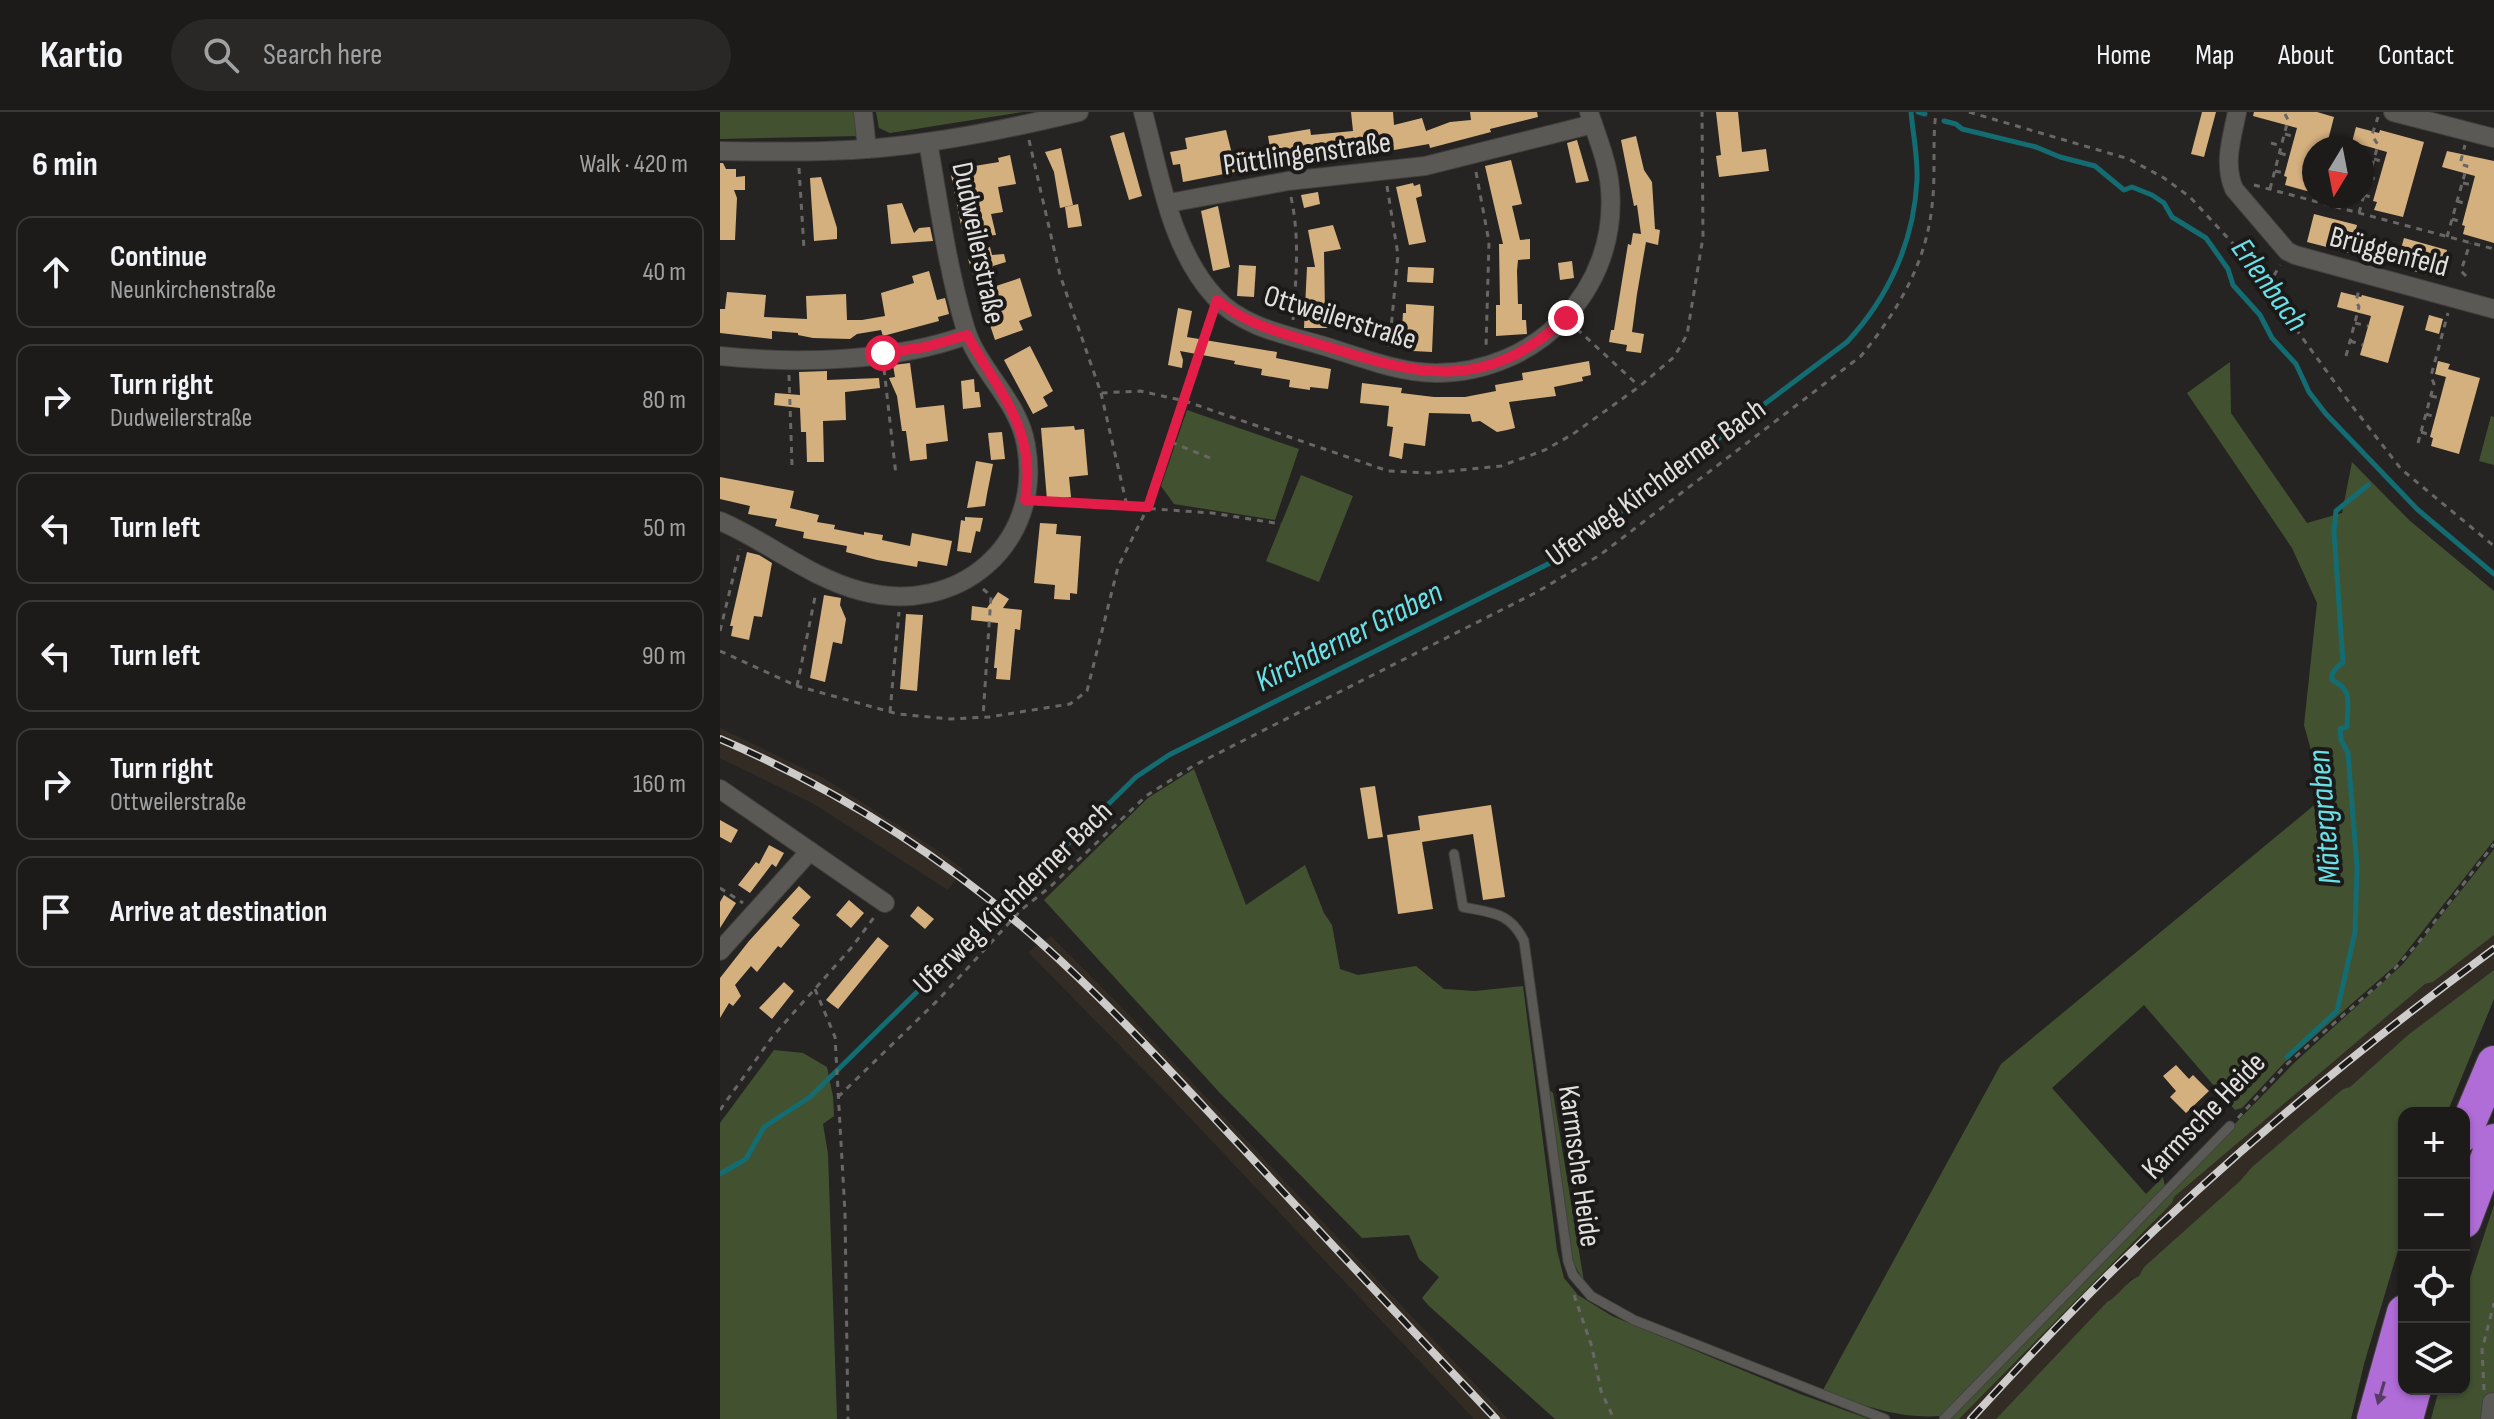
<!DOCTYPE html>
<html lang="en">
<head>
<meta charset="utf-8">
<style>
  body { margin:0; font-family:"Sofia Sans Condensed",sans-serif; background:#292827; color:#f1f3f6 }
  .controls { position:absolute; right:24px; bottom:24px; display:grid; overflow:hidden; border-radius:16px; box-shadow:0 2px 6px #0004 }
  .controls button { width:72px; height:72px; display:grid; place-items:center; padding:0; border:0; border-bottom:2px solid #3a3939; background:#1c1b1a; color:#f1f3f6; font:40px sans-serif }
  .compass { position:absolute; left:1582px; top:24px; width:72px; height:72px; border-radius:50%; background:#1c1b1a; box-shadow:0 2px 6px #0004; rotate:190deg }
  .stop { position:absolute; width:24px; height:24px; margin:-18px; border:6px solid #e11d48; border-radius:50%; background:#fff }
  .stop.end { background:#e11d48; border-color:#fff; box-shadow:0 2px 8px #0008 }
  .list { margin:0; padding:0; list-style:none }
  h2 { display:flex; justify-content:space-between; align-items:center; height:104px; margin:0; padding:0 32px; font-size:34px }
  h2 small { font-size:26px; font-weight:400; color:#a0a1a2 }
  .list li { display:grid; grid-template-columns:52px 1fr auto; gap:24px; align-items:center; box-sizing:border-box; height:112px; margin:0 16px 16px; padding:0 16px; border:2px solid #3a3939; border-radius:16px }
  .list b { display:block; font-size:30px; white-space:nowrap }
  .list p { margin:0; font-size:26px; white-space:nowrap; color:#a0a1a2 }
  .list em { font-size:26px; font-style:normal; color:#a0a1a2 }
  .icon { flex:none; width:44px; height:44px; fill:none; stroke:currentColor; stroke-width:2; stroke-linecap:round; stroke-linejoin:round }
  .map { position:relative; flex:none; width:1774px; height:1307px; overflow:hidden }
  header { display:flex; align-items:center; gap:48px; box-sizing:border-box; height:112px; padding:0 40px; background:#1c1b1a; border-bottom:2px solid #3a3939 }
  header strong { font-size:38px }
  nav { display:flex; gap:44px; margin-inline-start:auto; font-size:28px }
  .search { width:560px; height:72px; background:#292827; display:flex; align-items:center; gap:20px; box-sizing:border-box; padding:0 28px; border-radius:44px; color:#a0a1a2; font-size:30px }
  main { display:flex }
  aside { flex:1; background:#1c1b1a }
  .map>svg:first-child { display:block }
  .built { fill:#322c25 }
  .green { fill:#425231 }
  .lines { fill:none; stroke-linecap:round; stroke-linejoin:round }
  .stream { stroke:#136c72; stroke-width:5 }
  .building { fill:#d5b07f }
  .lane-casing { stroke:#42403e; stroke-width:11 }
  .street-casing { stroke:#42403e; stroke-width:20 }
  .highway-casing { stroke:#42403e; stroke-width:36 }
  .path { stroke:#696766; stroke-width:3; stroke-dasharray:6 6; stroke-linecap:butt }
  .lane { stroke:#5b5956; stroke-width:9 }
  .street { stroke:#5b5956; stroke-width:18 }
  .highway { stroke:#b06cd7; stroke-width:34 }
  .rail-casing { stroke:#cecccb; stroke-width:8 }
  .rail { stroke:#1c1a18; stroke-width:5; stroke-dasharray:15; stroke-linecap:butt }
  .oneway { fill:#573b64 }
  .route { stroke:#e11d48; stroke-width:10 }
  .labels { text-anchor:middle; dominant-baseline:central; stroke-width:8; stroke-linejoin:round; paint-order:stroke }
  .street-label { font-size:30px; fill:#e2e0df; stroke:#1c1a18 }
  .water-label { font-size:32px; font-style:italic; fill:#69e1e9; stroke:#1c1a18 }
</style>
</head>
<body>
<header>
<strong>Kartio</strong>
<div class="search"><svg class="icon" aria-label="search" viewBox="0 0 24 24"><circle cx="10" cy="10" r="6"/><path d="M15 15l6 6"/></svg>Search here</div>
<nav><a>Home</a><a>Map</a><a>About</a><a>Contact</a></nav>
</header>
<main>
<aside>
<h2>6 min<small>Walk · 420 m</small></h2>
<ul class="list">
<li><svg class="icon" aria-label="ahead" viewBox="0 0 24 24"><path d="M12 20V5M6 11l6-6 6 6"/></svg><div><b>Continue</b><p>Neunkirchenstraße</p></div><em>40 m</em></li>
<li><svg class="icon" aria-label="right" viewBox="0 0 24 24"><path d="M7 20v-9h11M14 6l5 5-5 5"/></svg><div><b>Turn right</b><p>Dudweilerstraße</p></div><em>80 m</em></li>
<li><svg class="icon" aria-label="left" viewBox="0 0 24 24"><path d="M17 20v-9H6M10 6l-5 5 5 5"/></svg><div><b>Turn left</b></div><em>50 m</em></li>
<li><svg class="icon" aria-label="left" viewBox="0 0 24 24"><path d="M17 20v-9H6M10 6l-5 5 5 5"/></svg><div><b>Turn left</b></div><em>90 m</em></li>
<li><svg class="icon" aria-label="right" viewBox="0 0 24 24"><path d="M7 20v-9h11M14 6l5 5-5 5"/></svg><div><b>Turn right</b><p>Ottweilerstraße</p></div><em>160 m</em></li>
<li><svg class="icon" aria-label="arrive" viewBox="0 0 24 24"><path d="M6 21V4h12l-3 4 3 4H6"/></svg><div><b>Arrive at destination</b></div></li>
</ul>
</aside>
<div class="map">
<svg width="1774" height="1307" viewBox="0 0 1774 1307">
  <rect width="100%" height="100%" fill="#262422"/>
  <g class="built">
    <polygon points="0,616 105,667 217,738 243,757 228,778 94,692 0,646"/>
    <polygon points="1774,823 1774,858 1688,923 1630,975 1623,977 1532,1055 1520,1069 1424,1155 1419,1164 1411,1167 1394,1187 1387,1191 1276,1307 1239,1307 1452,1091 1454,1085 1705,872 1713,870"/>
    <polygon points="331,824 407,901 788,1307 754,1307 458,993 308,840"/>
  </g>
  <g class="green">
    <polygon points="0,0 139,0 140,24 0,27"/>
    <polygon points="156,0 303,0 170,21 159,16"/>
    <path d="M1510 250 1511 301 1587 411 1622 401 1632 350 1689 408 1774 479V728L1676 853 1564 951 1522 996 1515 998 1424 893 1332 976 1426 1082 1443 1065 1445 1075 1220 1304C1179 1307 1140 1293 1103 1278L1281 952 1604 685 1584 613 1597 491 1572 436 1467 281Z"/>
    <polygon points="467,298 579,337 555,408 454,392 441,374"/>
    <polygon points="1771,304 1774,305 1774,353 1759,349"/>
    <polygon points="581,363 633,384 599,470 546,449"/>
    <polygon points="474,657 526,793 585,753 604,801 612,813 620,857 638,863 696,854 724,877 755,879 803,874 837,1138 844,1166 858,1183 892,1204 1080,1282 1149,1307 835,1307 709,1194 702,1186 719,1165 699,1147 689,1123 642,1126 499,980 324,788 428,686"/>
    <polygon points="1774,737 1774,823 1713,870 1705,872 1454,1085 1452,1091 1239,1307 1228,1307 1573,952 1683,852"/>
    <path d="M1774 858V887L1727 1001H1684V1118L1644 1252 1631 1307H1276L1387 1190C1399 1184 1405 1170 1419 1164L1424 1155 1520 1069 1532 1055 1623 977 1630 975 1688 923Z"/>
    <polygon points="54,938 83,941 107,955 113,985 114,1004 103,1012 108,1042 117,1307 0,1307 0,1011"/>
    <polygon points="828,977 833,981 864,1170 851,1146"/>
    <polygon points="1774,1093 1774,1307 1711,1307 1719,1277 1744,1277 1744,1184"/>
  </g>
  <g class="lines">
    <g class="stream">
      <polyline points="1198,0 1205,2"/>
      <polyline points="1224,9 1236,12 1242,17 1316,35 1340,45 1375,54 1404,78 1412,75 1432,83 1444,91 1452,105 1486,126 1508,157 1513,173 1540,203 1552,226 1576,252 1589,280 1606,302 1697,397 1774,462"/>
      <path d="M1567 945 1617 899 1635 820 1637 755 1628 641 1621 628 1620 617 1627 615C1627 592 1634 578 1612 568 1611 560 1616 555 1623 551L1614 419 1616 399 1648 373"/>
      <path d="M0 1062 26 1047 44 1015 90 985 416 665 449 643 838 447 1127 230C1169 185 1194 129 1197 68 1198 45 1193 22 1191 0"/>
    </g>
  </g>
  <g class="building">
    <polygon points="631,0 673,0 674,13 702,6 706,19 730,10 751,8 750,0 817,0 818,5 770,17 771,20 710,36 709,32 674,38 624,42 624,39 463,70 460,52 453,53 450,40 467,37 465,26 506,18 512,42 550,36 548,24 590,17 591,23 633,19"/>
    <polygon points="996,0 1018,0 1022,40 1046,37 1049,59 999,65 996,44 1001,43"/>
    <polygon points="1482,0 1496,0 1484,45 1471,42"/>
    <polygon points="1534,0 1597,0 1614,5 1606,36 1594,36 1594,81 1565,73 1567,65 1564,64 1577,16 1533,4"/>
    <polygon points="1636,15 1659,21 1660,18 1704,30 1683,105 1654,98 1657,90 1653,89 1667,40 1632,30"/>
    <polygon points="404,20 422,84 409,88 390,24"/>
    <polygon points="916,24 924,58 932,70 935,117 940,118 938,133 926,130 917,182 912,220 924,222 921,241 906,239 907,233 889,230 891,218 894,218 908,132 911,133 913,121 921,122 917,93 914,94 901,28"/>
    <polygon points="857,28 869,69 856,71 847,31"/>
    <polygon points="341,36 353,93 340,96 334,60 325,40"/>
    <polygon points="1727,39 1774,49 1774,131 1743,122 1745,114 1742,113 1755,64 1722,55"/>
    <polygon points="290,43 296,72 278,75 283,100 271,102 276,123 246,126 245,117 242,118 230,58 279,50 278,46"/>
    <polygon points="791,48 802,92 792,94 800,128 810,127 810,147 798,148 797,159 798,192 802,192 802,208 806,208 807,222 776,224 776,193 780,193 779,132 783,132 765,54"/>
    <polygon points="0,51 3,51 6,57 16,57 16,65 25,64 25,78 14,78 17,86 15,128 0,128"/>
    <polygon points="101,65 117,116 117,127 94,129 90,66"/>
    <polygon points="693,71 694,74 700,72 702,84 696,86 706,130 689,133 676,75"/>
    <polygon points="598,80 600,92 584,96 581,83"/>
    <polygon points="182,91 194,121 199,116 210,115 213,129 171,132 167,93"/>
    <polygon points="358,92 362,114 348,116 345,95"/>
    <polygon points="498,94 510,155 493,159 481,99"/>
    <polygon points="1594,102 1637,113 1630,141 1587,130"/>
    <polygon points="613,113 621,137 604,140 605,201 609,201 609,216 584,216 587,155 595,155 588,118"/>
    <polygon points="1684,126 1727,138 1719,166 1676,154"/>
    <polygon points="270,135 272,143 284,142 286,150 273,154 264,178 300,166 312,204 299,209 303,218 275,228 248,147 250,147 249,140"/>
    <polygon points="852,149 854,166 840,168 838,151"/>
    <polygon points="519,153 536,154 534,185 517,184"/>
    <polygon points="688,155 714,156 713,171 687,170"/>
    <polygon points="209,159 217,188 225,186 229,202 218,205 219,209 163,224 161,218 137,222 130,227 93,226 78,223 78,221 52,219 52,227 0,221 0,197 5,197 7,180 46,183 44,205 87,207 86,184 126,182 127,208 142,208 165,204 161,181 194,171 192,164"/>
    <polygon points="1621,180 1641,185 1642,183 1684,194 1668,251 1640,243 1651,204 1617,195"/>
    <polygon points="686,192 714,194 712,240 693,239 693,232 681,231 683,201 686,201"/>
    <polygon points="458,196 472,199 467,225 557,240 556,246 611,257 608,277 590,275 590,278 569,275 570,268 541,263 542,257 514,252 515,249 460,239 463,248 462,256 448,253"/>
    <polygon points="1709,203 1723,207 1719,222 1705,218"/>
    <polygon points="310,234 333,279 323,285 328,294 313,302 284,248"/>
    <polygon points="869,249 871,263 862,265 863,269 834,275 836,284 789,290 795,316 787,318 777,320 760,309 752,310 750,302 709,301 705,334 684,331 682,347 669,344 673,315 667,314 669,294 640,291 642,271 682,276 681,281 714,285 745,285 776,279 775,273 803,268 802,261"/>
    <polygon points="1718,249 1730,252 1728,257 1760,266 1739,342 1711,334 1713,326 1710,325 1726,265 1715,262"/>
    <polygon points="190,251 196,296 224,293 228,329 206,332 207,347 190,349 186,319 182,319 177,284 169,266 175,265 173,253"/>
    <polygon points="107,259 107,268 159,266 160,276 125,280 126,308 103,309 104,350 87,350 86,320 81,320 80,296 54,293 55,281 80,283 79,260"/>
    <polygon points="254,267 255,280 259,280 261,295 243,297 241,269"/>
    <polygon points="354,314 355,318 364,317 368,363 349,365 351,385 327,388 321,316"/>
    <polygon points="282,320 285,347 271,348 268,321"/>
    <polygon points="256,349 273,352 267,382 265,394 247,396"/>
    <polygon points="0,365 74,379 70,396 99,403 97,410 115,413 114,417 144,423 144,420 163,423 162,428 190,434 192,421 232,429 227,454 198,449 197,455 157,448 126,440 127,434 83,426 84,420 55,414 57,407 28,402 30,394 0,387"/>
    <polygon points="245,405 263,406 260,420 256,419 251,441 237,439 241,408 245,409"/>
    <polygon points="320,411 337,412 336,422 361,424 357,482 350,481 350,488 334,487 335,473 314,471"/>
    <polygon points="27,440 39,443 52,451 42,505 34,504 29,528 11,524 13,514 10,514"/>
    <polygon points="278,480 289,487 283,496 302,498 300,518 295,517 290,568 276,567 277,556 274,556 278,511 251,508 252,494 267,496"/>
    <polygon points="104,483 121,486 120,493 126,507 122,532 113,530 105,570 90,566"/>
    <polygon points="186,502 203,503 197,579 180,577"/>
    <polygon points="655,674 663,725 648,727 640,676"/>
    <polygon points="771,693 785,785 763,788 753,722 702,730 713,797 678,802 667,723 700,718 698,704"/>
    <polygon points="0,708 18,718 11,731 0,725"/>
    <polygon points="49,733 64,741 56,755 52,752 30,781 18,773 36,750 39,752"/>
    <polygon points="79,774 91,785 72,806 80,813 61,836 58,834 37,860 31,854 15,873 21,884 13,894 9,891 0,906 0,866 29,829"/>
    <polygon points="4,783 16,791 0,816 0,790"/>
    <polygon points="129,788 144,801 131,816 116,803"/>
    <polygon points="198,794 214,807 205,817 190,804"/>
    <polygon points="158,825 169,834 118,897 106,888"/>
    <polygon points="64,870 74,879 52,907 39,896"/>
    <polygon points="1456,953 1469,967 1473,963 1489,979 1466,1001 1450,985 1456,979 1443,964"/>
  </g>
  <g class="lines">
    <g class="lane-casing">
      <g id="lane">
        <path d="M734 742 743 795C772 801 790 800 804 829L848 1149 853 1163 871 1184 914 1208 1165 1307"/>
        <polyline points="1224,1307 1510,1014"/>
      </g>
    </g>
    <g class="street-casing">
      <g id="street">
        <polyline points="143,0 147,37"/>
        <path d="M423 0C440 62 450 136 495 185 522 215 567 223 604 234 640 245 679 261 716 261 816 261 899 178 890 76 888 50 877 25 869 0"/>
        <path d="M1517 0C1512 26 1503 51 1514 77L1567 139 1575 143 1774 197"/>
        <polyline points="1673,0 1774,26"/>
        <path d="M0 39C70 40 139 41 208 30 259 23 309 12 359 0"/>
        <polyline points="449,91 568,69 705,54 873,12"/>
        <path d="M0 244C77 252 174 250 247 223"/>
        <path d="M0 409C47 429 90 466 141 479 237 505 324 433 306 333 298 287 257 257 245 215 227 155 219 92 208 30"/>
        <polyline points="0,677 165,791"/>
        <polyline points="0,839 90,739"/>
        <polyline points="1770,1307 1772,1290"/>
      </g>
    </g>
    <g class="highway-casing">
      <g id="highway">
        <polyline points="1744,1022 1774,951"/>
        <polyline points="1744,1109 1774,1029"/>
        <polyline points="1654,1307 1684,1200"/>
        <polyline points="1686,1307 1694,1277"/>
      </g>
    </g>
    <g class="path">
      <polyline points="1249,0 1409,47 1444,66 1470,85 1517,136 1629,290 1681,357 1774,434"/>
      <polyline points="1565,22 1575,25"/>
      <polyline points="309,28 340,163 381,281 420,279 465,289 668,359 711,361 781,354 825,338 853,322 920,274 954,245 967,223 983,125 982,0"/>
      <polyline points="1551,31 1562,34"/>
      <polyline points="1560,41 1569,44"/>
      <polyline points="1654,47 1664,50"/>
      <polyline points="79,56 84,137"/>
      <polyline points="1555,59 1565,61"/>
      <polyline points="756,60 769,130 766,235"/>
      <polyline points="1649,65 1659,68"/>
      <polyline points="1743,71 1752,73"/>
      <polyline points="1534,73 1774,137"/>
      <polyline points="667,74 678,143 669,237"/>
      <polyline points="1550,77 1568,8 1564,0"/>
      <polyline points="1644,83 1654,86"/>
      <path d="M571 85C580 127 576 166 573 208"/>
      <polyline points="1737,89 1747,92"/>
      <polyline points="1639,101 1658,33 1652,23 1658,5"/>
      <polyline points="1732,107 1742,110"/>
      <polyline points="1727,125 1747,54 1740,52 1745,33"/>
      <polyline points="1746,164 1741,159 1750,131"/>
      <polyline points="1548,174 1560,153"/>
      <polyline points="1635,211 1648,214"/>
      <polyline points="857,217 919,274"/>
      <polyline points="1630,229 1643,233"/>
      <polyline points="1626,244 1639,195 1636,189 1639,178"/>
      <polyline points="164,257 176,363"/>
      <polyline points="69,263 72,353"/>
      <polyline points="381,281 407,394"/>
      <polyline points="1711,284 1720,286"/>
      <polyline points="1706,302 1715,305"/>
      <polyline points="1701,320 1711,323"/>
      <polyline points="451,330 490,346"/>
      <polyline points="1698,331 1714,272 1711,264 1728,201"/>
      <polyline points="322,389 492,401 561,412"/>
      <polyline points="263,477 271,484 263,605"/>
      <polyline points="0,519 20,437"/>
      <polyline points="0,539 77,574 178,602 230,607 269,605 350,592 367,579 398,455 428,395 491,207"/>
      <polyline points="77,574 96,480"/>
      <polyline points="170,600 179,500"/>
      <polyline points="0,776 23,791"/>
      <polyline points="95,877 115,925 125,1101 128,1307"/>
      <path d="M118 985 220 886 301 798 330 775 426 684 473 654 815 481 880 443 1141 244C1177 200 1206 152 1212 94 1216 63 1212 31 1216 0"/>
      <polyline points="0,998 53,924 132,835 155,804"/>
      <polyline points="1518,1006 1566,953 1666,866 1698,831 1774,732"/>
      <polyline points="854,1183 872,1235 881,1279 894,1307"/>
      <polyline points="1764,1278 1762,1238 1774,1191"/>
    </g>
    <use href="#lane" class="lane"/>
    <use href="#street" class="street"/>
    <use href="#highway" class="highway"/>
    <g class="rail-casing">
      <g id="rail">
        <path d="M0 627C117 677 225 746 320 830 394 896 460 970 528 1042 610 1131 693 1219 776 1307"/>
        <path d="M1251 1307C1295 1259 1339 1212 1385 1166 1505 1047 1638 937 1774 837"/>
      </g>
    </g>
    <use href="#rail" class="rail"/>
  </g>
  <defs><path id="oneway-solid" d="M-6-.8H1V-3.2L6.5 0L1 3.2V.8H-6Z" transform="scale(2)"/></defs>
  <use class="oneway" href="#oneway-solid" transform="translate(1661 1281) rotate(106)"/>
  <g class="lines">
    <path class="route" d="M163 241 206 235 247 223C278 279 318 319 305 388L428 395 497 188C527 213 562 221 598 232 696 262 762 284 846 206"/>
  </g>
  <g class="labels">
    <g class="street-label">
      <text transform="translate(587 42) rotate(-8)">Püttlingenstraße</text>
      <text transform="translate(258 131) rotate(78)">Dudweilerstraße</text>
      <text transform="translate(1669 140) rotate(15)">Brüggenfeld</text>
      <text transform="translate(620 206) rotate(17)">Ottweilerstraße</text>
      <text transform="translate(936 371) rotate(-36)">Uferweg Kirchderner Bach</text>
      <text transform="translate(293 786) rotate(-44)">Uferweg Kirchderner Bach</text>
      <text transform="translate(1484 1004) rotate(-46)">Karmsche Heide</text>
      <text transform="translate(859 1054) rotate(82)">Karmsche Heide</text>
    </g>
    <g class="water-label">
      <text transform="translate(1549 173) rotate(54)">Erlenbach</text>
      <text transform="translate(629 525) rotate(-27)">Kirchderner Graben</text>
      <text transform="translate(1605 705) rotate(-95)">Mätergraben</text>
    </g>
  </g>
</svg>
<div class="controls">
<button>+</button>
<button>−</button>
<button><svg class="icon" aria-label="locate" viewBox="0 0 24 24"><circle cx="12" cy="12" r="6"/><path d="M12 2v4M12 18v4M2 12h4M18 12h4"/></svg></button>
<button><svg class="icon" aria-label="layers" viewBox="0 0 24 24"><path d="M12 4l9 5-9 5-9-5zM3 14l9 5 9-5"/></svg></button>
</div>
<svg class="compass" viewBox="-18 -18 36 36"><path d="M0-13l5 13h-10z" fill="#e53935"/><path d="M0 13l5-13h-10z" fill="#a0a1a2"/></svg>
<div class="stop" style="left:163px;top:241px"></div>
<div class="stop end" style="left:846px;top:206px"></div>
</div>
</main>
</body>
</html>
